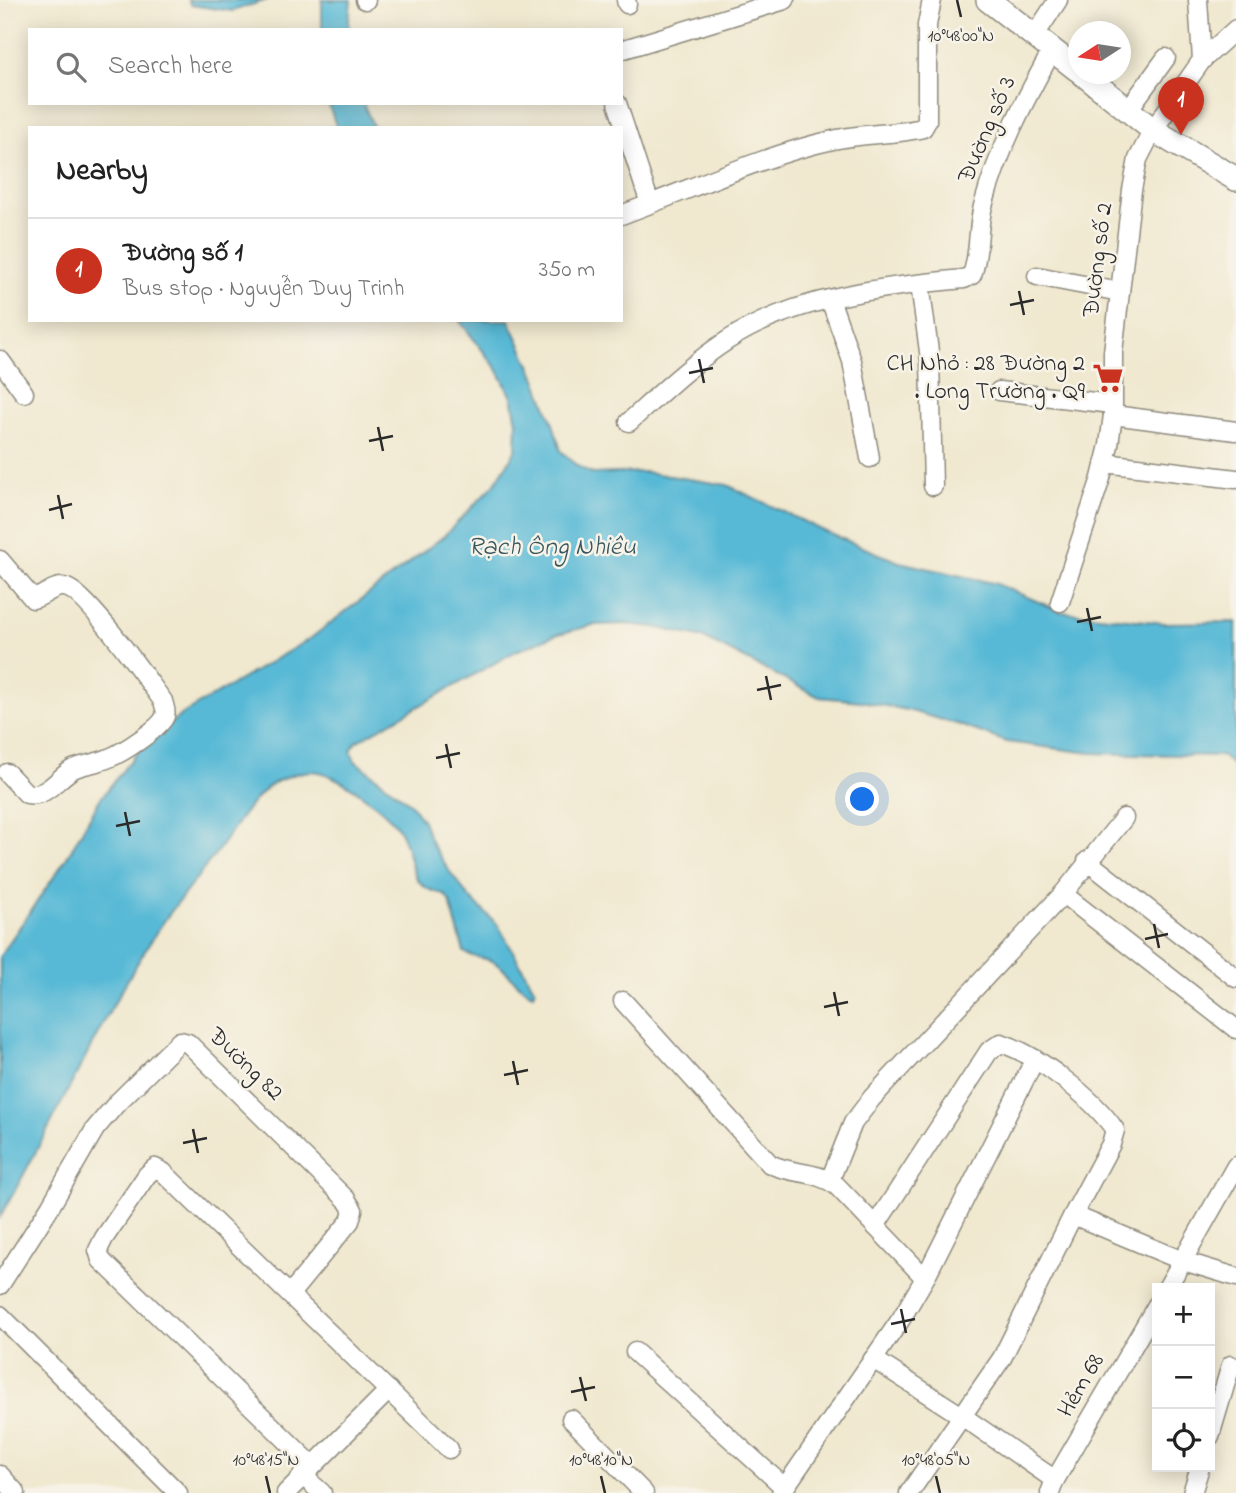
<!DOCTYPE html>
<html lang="en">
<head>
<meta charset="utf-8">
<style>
  body { margin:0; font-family:"Indie Flower",sans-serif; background:#f6f6f6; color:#222 }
  .controls { position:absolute; right:21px; bottom:21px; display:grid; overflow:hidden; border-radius:0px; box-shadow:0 4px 18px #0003 }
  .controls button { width:63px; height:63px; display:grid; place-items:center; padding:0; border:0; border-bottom:2px solid #e0e0e0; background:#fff; color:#222; font:35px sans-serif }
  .compass { position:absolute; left:1068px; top:21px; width:63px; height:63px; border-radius:50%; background:#fff; box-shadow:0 4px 18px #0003; rotate:258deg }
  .you { position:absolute; left:863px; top:800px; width:24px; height:24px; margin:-18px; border:5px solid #fff; border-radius:50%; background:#1a73e8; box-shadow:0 0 0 10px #1a73e833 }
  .badge { display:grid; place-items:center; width:46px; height:46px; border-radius:50%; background:#c8321e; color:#fff; font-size:23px; font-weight:700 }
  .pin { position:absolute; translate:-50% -58px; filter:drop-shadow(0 2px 4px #0008) }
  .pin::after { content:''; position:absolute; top:37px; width:24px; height:21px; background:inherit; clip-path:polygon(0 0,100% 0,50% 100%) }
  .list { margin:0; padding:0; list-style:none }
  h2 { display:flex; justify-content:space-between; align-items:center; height:91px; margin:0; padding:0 28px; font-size:30px }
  h2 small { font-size:23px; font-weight:400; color:#767676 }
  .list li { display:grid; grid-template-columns:46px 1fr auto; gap:21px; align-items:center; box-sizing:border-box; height:105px; padding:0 28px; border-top:2px solid #e0e0e0 }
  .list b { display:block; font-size:26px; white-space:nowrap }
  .list p { margin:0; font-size:23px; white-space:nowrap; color:#767676 }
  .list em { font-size:23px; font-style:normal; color:#767676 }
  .icon { flex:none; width:38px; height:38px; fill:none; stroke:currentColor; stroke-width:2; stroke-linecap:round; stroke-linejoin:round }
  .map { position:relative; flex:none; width:1236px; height:1493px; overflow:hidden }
  .search { position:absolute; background:#fff; box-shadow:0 4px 18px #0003; left:28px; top:28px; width:595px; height:77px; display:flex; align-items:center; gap:18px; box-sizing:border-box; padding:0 24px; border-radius:0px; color:#767676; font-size:26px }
  .panel { position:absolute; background:#fff; box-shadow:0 4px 18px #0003; left:28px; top:126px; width:595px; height:196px; border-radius:0px }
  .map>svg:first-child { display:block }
  .water { fill:#58b9d6; stroke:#427280; stroke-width:2 }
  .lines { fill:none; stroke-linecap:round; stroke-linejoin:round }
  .minor-casing { stroke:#8e8a7d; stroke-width:21 }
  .major-casing { stroke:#8e8a7d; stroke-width:26 }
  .minor { stroke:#fff; stroke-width:18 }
  .major { stroke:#fff; stroke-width:23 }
  .ticks { fill:none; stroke:#2b2b2b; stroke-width:2.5 }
  .labels { text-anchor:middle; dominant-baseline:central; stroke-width:5; stroke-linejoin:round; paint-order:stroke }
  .street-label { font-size:24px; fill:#2b2b2b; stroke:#f7f3e8 }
  .poi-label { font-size:24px; fill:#2b2b2b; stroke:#f7f3e8; text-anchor:end }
  .water-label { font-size:26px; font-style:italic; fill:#38565e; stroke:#f7f3e8 }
  .ticks-label { font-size:18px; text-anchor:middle; fill:#2b2b2b; stroke:#f7f3e8; stroke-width:5; stroke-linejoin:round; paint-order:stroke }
</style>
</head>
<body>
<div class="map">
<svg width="1236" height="1493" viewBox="0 0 1236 1493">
  <rect width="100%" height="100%" fill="#f7f3e8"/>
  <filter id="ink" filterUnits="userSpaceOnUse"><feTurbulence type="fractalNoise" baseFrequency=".0143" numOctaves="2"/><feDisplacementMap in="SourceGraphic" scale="14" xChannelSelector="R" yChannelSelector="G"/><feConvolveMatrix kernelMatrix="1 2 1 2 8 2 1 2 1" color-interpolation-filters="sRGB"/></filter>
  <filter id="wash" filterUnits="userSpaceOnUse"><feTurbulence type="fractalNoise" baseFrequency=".00686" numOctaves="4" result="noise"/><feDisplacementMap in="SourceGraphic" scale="28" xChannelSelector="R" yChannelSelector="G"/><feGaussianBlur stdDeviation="1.57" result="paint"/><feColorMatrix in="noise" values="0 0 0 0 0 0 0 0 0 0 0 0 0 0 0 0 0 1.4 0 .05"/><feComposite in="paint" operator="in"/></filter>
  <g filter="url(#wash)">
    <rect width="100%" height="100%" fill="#f0e8cf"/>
    <g class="water">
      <polygon points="188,0 267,0 232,11 191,5"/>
      <polygon points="322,0 351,0 348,30 322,30"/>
      <polygon points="328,103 363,103 374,128 337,128"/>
      <path d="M459 320H509L535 376 553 424 561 451 577 466 593 474 645 472 727 485 828 533 899 562 997 584 1062 612 1164 623 1236 622V768L1222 756 1090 753 1007 742 957 724 907 710 861 701 819 697 704 638 654 627 626 624 593 625 555 635 516 651 356 742 351 751 355 761 410 803 423 821 433 846 450 872 469 897 498 925 535 990 533 994C517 988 508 969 492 961 482 957 473 958 464 952L450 902 444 894C404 887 416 858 399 830 388 811 341 777 319 772 302 768 273 781 261 793 243 812 229 836 213 857 194 882 173 907 156 933 97 1025 54 1124 0 1217V956L66 859 100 799 144 744 181 715 311 638 444 536 494 485 516 450 517 422 512 397 497 369Z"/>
    </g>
  </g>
  <g filter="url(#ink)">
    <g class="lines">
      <g class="minor-casing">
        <g id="minor">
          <polyline points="365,0 366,0"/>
          <polyline points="626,0 627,4"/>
          <polyline points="1035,35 1058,0"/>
          <polyline points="621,50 785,0"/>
          <polyline points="1202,60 1236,29"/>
          <polyline points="617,103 650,204 621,215"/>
          <polyline points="1128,110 1166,58"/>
          <path d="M650 204C707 182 773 153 833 140 863 133 894 135 923 128L927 121V25L932 0"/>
          <polyline points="1037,276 1120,292"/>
          <polyline points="920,284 930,359 933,486"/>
          <polyline points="830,299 852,361 870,458"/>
          <polyline points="0,360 24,393"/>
          <polyline points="999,391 1112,404"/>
          <polyline points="1113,415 1236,431"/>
          <path d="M629 422C661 393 691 364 728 340 794 297 887 286 964 279L972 275C980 253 977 229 983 206 998 151 1025 99 1053 49"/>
          <polyline points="1105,463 1236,479"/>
          <path d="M0 560 33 599C43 597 53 586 63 587 83 587 148 681 163 701 164 706 167 711 165 716 161 728 122 753 109 758 98 763 85 764 73 769 57 778 47 798 27 794L7 773"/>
          <polyline points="1060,602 1101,478 1109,445 1113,415 1113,352 1132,190 1138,159 1153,130 1202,60 1198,0"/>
          <polyline points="1087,861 1236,978"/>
          <polyline points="1063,894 1236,1029"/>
          <path d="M623 1001 770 1164C793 1175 816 1170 837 1186L925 1278"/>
          <polyline points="830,1180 853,1123 872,1098 1063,894 1124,818"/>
          <polyline points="1073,1215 1183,1261 1236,1277"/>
          <path d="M875 1226 989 1051 1001 1043C1038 1055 1093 1098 1115 1130L1111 1144 1073 1215 1002 1358 909 1493"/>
          <polyline points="0,1285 50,1207 95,1129 117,1103 180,1041 188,1043 346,1199 353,1210 350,1221 290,1294"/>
          <polyline points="1167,1288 1236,1166"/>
          <polyline points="0,1315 178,1493"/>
          <polyline points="635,1352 784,1487"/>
          <polyline points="873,1359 962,1416 1055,1480"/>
          <polyline points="571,1419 644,1493"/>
          <polyline points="1210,1436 1231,1365"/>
          <polyline points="312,1465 101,1260 98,1250 104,1238 147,1175 155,1168 163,1172 449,1449"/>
          <polyline points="0,1475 16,1493"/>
          <polyline points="302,1475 322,1493"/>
          <polyline points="286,1493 389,1390"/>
          <polyline points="781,1493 901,1319 925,1278 1035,1059"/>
          <polyline points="1050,1493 1055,1480 1157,1305"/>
          <polyline points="1192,1493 1200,1467"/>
        </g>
      </g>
      <g class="major-casing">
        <g id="major">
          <polyline points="988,0 1078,70"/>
          <polyline points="1083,74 1153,130 1236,179"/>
        </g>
      </g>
      <use href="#minor" class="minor"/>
      <use href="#major" class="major"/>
    </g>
  </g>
  <path class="ticks" d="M957 0 961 17M1019 291 1024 315M1010 305 1034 300M699 359 704 383M689 373 713 368M378 427 383 451M369 441 393 436M58 495 63 519M49 510 72 504M1087 608 1092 631M1077 622 1101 617M766 676 771 700M757 690 781 685M446 744 451 768M436 758 460 753M125 812 130 836M116 826 140 821M1154 924 1159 948M1145 939 1168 934M834 992 839 1016M824 1007 848 1002M513 1061 518 1085M504 1075 528 1070M193 1129 198 1153M183 1143 207 1138M901 1309 906 1333M891 1324 915 1319M580 1377 586 1401M571 1392 595 1387M266 1476 270 1493M601 1476 605 1493M936 1476 940 1493"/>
  <defs>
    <g id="supermarket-bare" transform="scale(2.415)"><path d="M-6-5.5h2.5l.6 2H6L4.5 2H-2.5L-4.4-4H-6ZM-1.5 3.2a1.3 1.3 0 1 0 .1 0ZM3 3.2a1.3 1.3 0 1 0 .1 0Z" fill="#c8321e" stroke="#f7f3e8" stroke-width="2.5" paint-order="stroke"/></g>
  </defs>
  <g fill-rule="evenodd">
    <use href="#supermarket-bare" x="1108" y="378"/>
  </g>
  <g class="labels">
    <g class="street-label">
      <text transform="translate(988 130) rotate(-67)">Đường số 3</text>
      <text transform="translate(1099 260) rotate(-83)">Đường số 2</text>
      <text transform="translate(245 1065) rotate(44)">Đường 82</text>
      <text transform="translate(1082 1386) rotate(-60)">Hẻm 68</text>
    </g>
    <g class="poi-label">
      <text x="1085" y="364">CH Nhỏ : 28 Đường 2<tspan x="1085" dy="28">. Long Trường . Q9</tspan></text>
    </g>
    <g class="water-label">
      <text x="552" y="548">Rạch Ông Nhiêu</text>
    </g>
  </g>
  <g class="ticks-label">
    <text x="961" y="41">10°48'00"N</text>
    <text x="266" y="1465">10°48'15"N</text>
    <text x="601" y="1465">10°48'10"N</text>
    <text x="936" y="1465">10°48'05"N</text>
  </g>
</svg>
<div class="controls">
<button>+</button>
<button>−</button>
<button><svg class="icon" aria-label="locate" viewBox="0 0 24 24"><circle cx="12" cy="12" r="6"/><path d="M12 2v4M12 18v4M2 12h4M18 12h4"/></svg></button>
</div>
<svg class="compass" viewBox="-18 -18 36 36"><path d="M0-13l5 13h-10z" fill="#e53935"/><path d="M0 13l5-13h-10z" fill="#767676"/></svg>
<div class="you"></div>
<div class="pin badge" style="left:1181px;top:135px">1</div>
<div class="search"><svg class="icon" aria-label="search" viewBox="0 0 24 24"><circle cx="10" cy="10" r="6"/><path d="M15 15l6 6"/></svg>Search here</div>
<section class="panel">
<h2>Nearby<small></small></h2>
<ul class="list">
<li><span class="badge">1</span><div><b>Đường số 1</b><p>Bus stop · Nguyễn Duy Trinh</p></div><em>350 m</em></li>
</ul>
</section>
</div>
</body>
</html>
